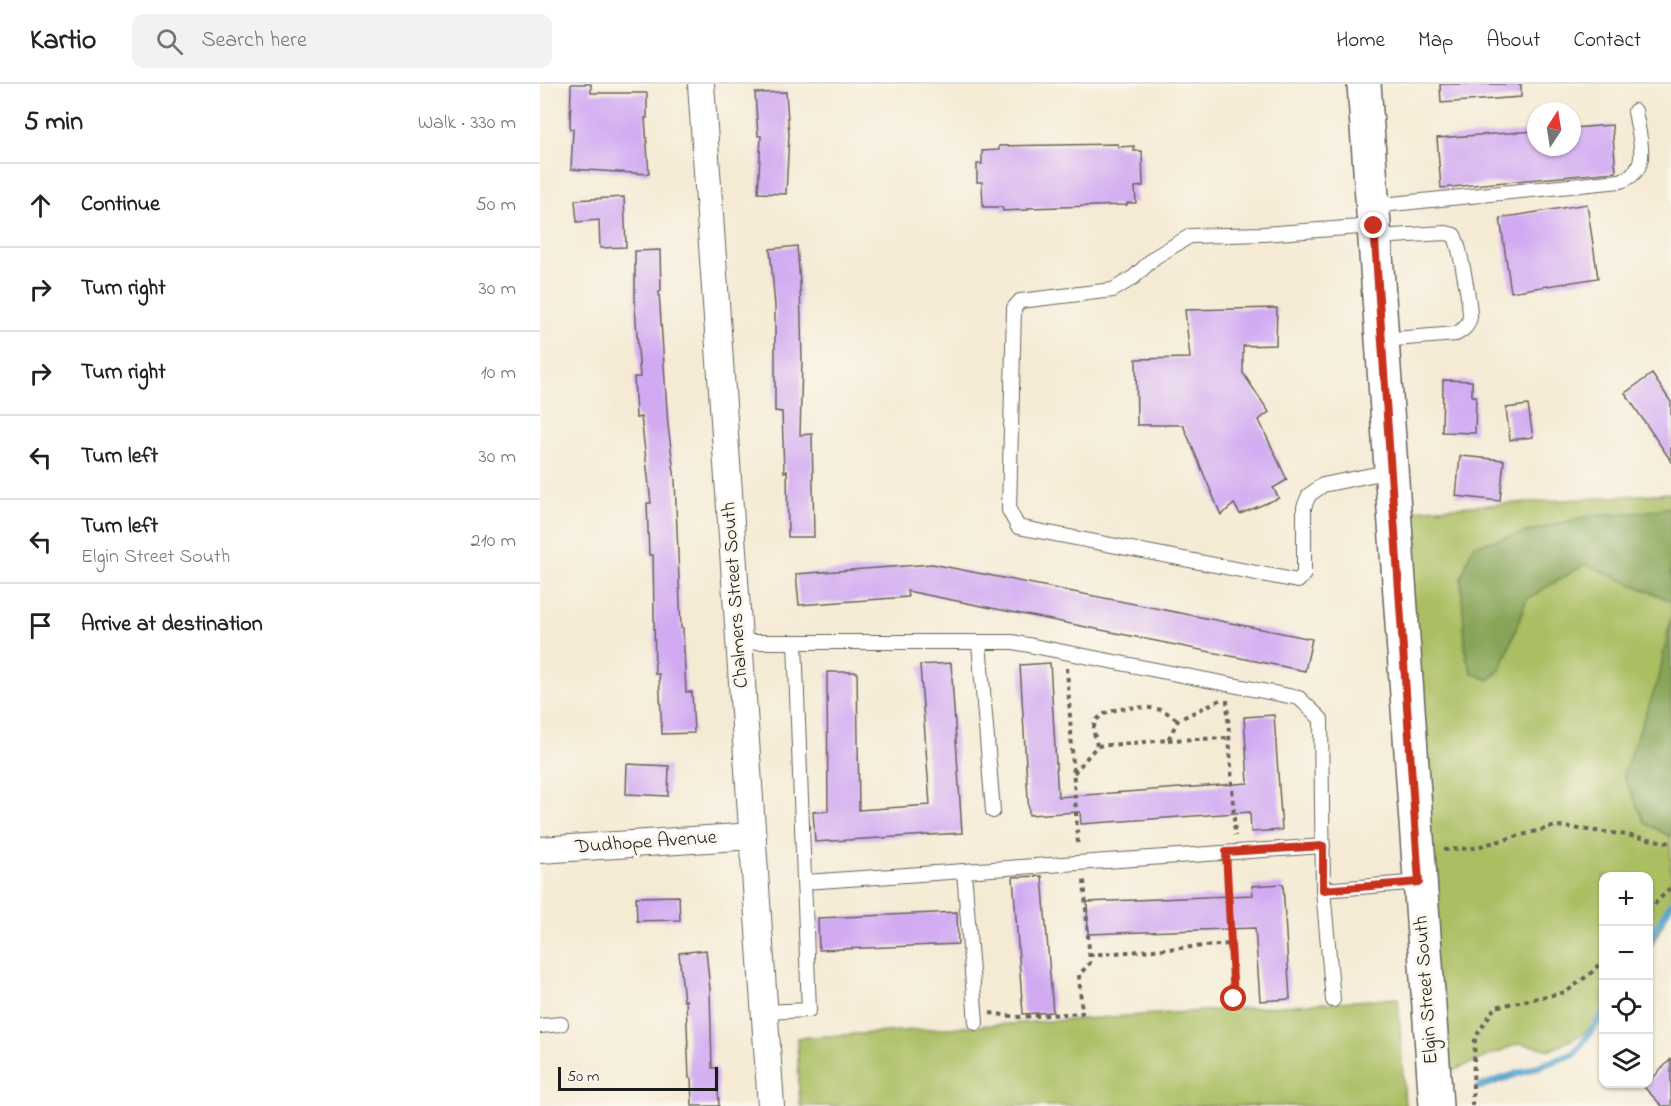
<!DOCTYPE html>
<html lang="en">
<head>
<meta charset="utf-8">
<style>
  body { margin:0; font-family:"Indie Flower",sans-serif; background:#f2f2f2; color:#222 }
  .controls { position:absolute; right:18px; bottom:18px; display:grid; overflow:hidden; border-radius:12px; box-shadow:0 2px 4px #0004 }
  .controls button { width:54px; height:54px; display:grid; place-items:center; padding:0; border:0; border-bottom:2px solid #e0e0e0; background:#fff; color:#222; font:30px sans-serif }
  .compass { position:absolute; left:987px; top:18px; width:54px; height:54px; border-radius:50%; background:#fff; box-shadow:0 2px 4px #0004; rotate:12deg }
  .scale { position:absolute; left:18px; bottom:15px; width:160px; box-sizing:border-box; padding-left:6px; border:3px solid #1c1c1c; border-top:0; font-size:16px; line-height:21px; white-space:nowrap; color:#1c1c1c; -webkit-text-stroke:4px #fbf7ec; paint-order:stroke }
  .stop { position:absolute; width:18px; height:18px; margin:-14px; border:4px solid #c8321e; border-radius:50%; background:#fff }
  .stop.end { background:#c8321e; border-color:#fff; box-shadow:0 2px 6px #0008 }
  .list { margin:0; padding:0; list-style:none }
  h2 { display:flex; justify-content:space-between; align-items:center; height:78px; margin:0; padding:0 24px; font-size:26px }
  h2 small { font-size:20px; font-weight:400; color:#767676 }
  .list li { display:grid; grid-template-columns:39px 1fr auto; gap:18px; align-items:center; box-sizing:border-box; height:84px; padding:0 24px; border-top:2px solid #e0e0e0 }
  .list b { display:block; font-size:22px; white-space:nowrap }
  .list p { margin:0; font-size:20px; white-space:nowrap; color:#767676 }
  .list em { font-size:20px; font-style:normal; color:#767676 }
  .icon { flex:none; width:33px; height:33px; fill:none; stroke:currentColor; stroke-width:2; stroke-linecap:round; stroke-linejoin:round }
  .map { position:relative; flex:none; width:1131px; height:1022px; overflow:hidden }
  header { display:flex; align-items:center; gap:36px; box-sizing:border-box; height:84px; padding:0 30px; background:#fff; border-bottom:2px solid #e0e0e0 }
  header strong { font-size:28px }
  nav { display:flex; gap:33px; margin-inline-start:auto; font-size:21px }
  .search { width:420px; height:54px; background:#f2f2f2; display:flex; align-items:center; gap:15px; box-sizing:border-box; padding:0 21px; border-radius:12px; color:#767676; font-size:22px }
  main { display:flex }
  aside { flex:1; background:#fff }
  .map>svg:first-child { display:block }
  .green { fill:#aabe62; stroke:#636d3f; stroke-width:1.5 }
  .forest { fill:#87a558; stroke:#52603a; stroke-width:1.5 }
  .lines { fill:none; stroke-linecap:round; stroke-linejoin:round }
  .stream { stroke:#55a3ce; stroke-width:7 }
  .building { fill:#d2aaf2 }
  .lane-casing { stroke:#68645d; stroke-width:16 }
  .street-casing { stroke:#68645d; stroke-width:28 }
  .secondary-casing { stroke:#68645d; stroke-width:36 }
  .path { stroke:#68645d; stroke-width:4; stroke-dasharray:4.5 4.5; stroke-linecap:butt }
  .lane { stroke:#fff; stroke-width:14 }
  .street { stroke:#fff; stroke-width:26 }
  .secondary { stroke:#fff; stroke-width:33 }
  .route { stroke:#c8321e; stroke-width:8 }
  .labels { text-anchor:middle; dominant-baseline:central; stroke-width:6; stroke-linejoin:round; paint-order:stroke }
  .street-label { font-size:20px; fill:#1c1c1c; stroke:#fbf7ec }
</style>
</head>
<body>
<header>
<strong>Kartio</strong>
<div class="search"><svg class="icon" aria-label="search" viewBox="0 0 24 24"><circle cx="10" cy="10" r="6"/><path d="M15 15l6 6"/></svg>Search here</div>
<nav><a>Home</a><a>Map</a><a>About</a><a>Contact</a></nav>
</header>
<main>
<aside>
<h2>5 min<small>Walk · 330 m</small></h2>
<ul class="list">
<li><svg class="icon" aria-label="ahead" viewBox="0 0 24 24"><path d="M12 20V5M6 11l6-6 6 6"/></svg><div><b>Continue</b></div><em>50 m</em></li>
<li><svg class="icon" aria-label="right" viewBox="0 0 24 24"><path d="M7 20v-9h11M14 6l5 5-5 5"/></svg><div><b>Turn right</b></div><em>30 m</em></li>
<li><svg class="icon" aria-label="right" viewBox="0 0 24 24"><path d="M7 20v-9h11M14 6l5 5-5 5"/></svg><div><b>Turn right</b></div><em>10 m</em></li>
<li><svg class="icon" aria-label="left" viewBox="0 0 24 24"><path d="M17 20v-9H6M10 6l-5 5 5 5"/></svg><div><b>Turn left</b></div><em>30 m</em></li>
<li><svg class="icon" aria-label="left" viewBox="0 0 24 24"><path d="M17 20v-9H6M10 6l-5 5 5 5"/></svg><div><b>Turn left</b><p>Elgin Street South</p></div><em>210 m</em></li>
<li><svg class="icon" aria-label="arrive" viewBox="0 0 24 24"><path d="M6 21V4h12l-3 4 3 4H6"/></svg><div><b>Arrive at destination</b></div></li>
</ul>
</aside>
<div class="map">
<svg width="1131" height="1022" viewBox="0 0 1131 1022">
  <rect width="100%" height="100%" fill="#fbf7ec"/>
  <filter id="ink" filterUnits="userSpaceOnUse"><feTurbulence type="fractalNoise" baseFrequency=".0167" numOctaves="2"/><feDisplacementMap in="SourceGraphic" scale="12" xChannelSelector="R" yChannelSelector="G"/><feConvolveMatrix kernelMatrix="1 2 1 2 8 2 1 2 1" color-interpolation-filters="sRGB"/></filter>
  <filter id="wash" filterUnits="userSpaceOnUse"><feTurbulence type="fractalNoise" baseFrequency=".008" numOctaves="4" result="noise"/><feDisplacementMap in="SourceGraphic" scale="24" xChannelSelector="R" yChannelSelector="G"/><feGaussianBlur stdDeviation="1.35" result="paint"/><feColorMatrix in="noise" values="0 0 0 0 0 0 0 0 0 0 0 0 0 0 0 0 0 1.4 0 .05"/><feComposite in="paint" operator="in"/></filter>
  <g filter="url(#wash)">
    <rect width="100%" height="100%" fill="#f5ebd5"/>
    <g class="green">
      <polygon points="1131,409 1131,824 1109,867 1108,792 1064,792 1063,930 1043,950 1011,966 980,959 895,994 855,427"/>
      <polygon points="858,914 865,1022 260,1022 257,954"/>
    </g>
    <g class="forest">
      <polygon points="1131,423 1131,517 1045,480 987,515 961,585 949,596 932,589 926,572 921,494 933,462 1048,432 1104,428"/>
      <polygon points="1131,532 1131,753 1105,739 1083,691 1119,594"/>
    </g>
    <g class="lines">
      <g class="stream">
        <polyline points="1108,858 1131,819"/>
        <polyline points="939,1003 1034,970 1064,929"/>
      </g>
    </g>
    <g id="blocks">
      <g class="building">
        <polygon points="31,0 51,0 51,9 107,9 107,34 105,34 109,90 31,85 33,45 30,45"/>
        <polygon points="900,0 981,0 981,13 901,19"/>
        <polygon points="246,8 249,51 246,110 218,109 221,52 218,52 215,9"/>
        <polygon points="1072,41 1076,88 901,104 897,54 996,47 996,63 1032,63 1032,44"/>
        <polygon points="578,60 578,63 594,62 594,67 602,67 603,102 595,103 596,119 587,119 587,121 488,124 488,126 463,127 462,123 443,123 442,98 437,98 437,80 442,80 442,67 459,66 459,62"/>
        <polygon points="84,113 86,163 60,164 59,136 37,138 35,116"/>
        <polygon points="1047,120 1058,194 971,208 960,134"/>
        <polygon points="257,162 260,199 262,277 260,351 272,350 274,453 248,453 247,387 244,388 242,328 235,327 235,222 230,165"/>
        <polygon points="120,166 121,207 119,208 128,341 135,396 141,544 143,544 146,608 152,608 154,649 122,650 119,590 115,590 113,471 109,471 107,419 111,419 101,333 96,334 94,293 100,293 95,223 95,167"/>
        <polygon points="737,224 736,261 703,262 703,289 729,328 719,336 747,396 733,404 739,414 700,430 694,420 681,431 643,341 597,341 596,275 650,274 645,226"/>
        <polygon points="1112,290 1131,318 1131,377 1085,309"/>
        <polygon points="903,296 932,297 932,312 936,312 935,349 902,348"/>
        <polygon points="988,321 993,353 970,356 966,324"/>
        <polygon points="920,372 964,376 960,417 916,412"/>
        <polygon points="392,480 772,555 765,587 367,507 368,513 259,521 256,490"/>
        <polygon points="411,579 422,749 275,758 273,728 288,727 287,588 317,588 319,726 390,721 380,581"/>
        <polygon points="510,579 518,713 708,699 704,633 734,631 742,746 711,748 710,728 541,740 540,728 489,731 480,581"/>
        <polygon points="87,680 129,682 128,712 86,710"/>
        <polygon points="502,792 513,928 483,930 473,793"/>
        <polygon points="743,800 750,915 720,917 715,844 548,850 547,818 713,811 712,802"/>
        <polygon points="139,812 140,836 97,837 96,813"/>
        <polygon points="417,828 418,860 279,866 278,834"/>
        <polygon points="166,866 170,906 172,984 177,984 179,1022 152,1022 151,994 149,994 146,916 144,917 139,869"/>
        <polygon points="1131,975 1131,1022 1122,1022 1104,1003"/>
      </g>
    </g>
  </g>
  <g filter="url(#ink)">
    <use href="#blocks" fill-opacity="0" stroke="#68645d" stroke-width="1.5"/>
    <g class="lines">
      <g class="lane-casing">
        <g id="lane">
          <path d="M832 122 1080 97C1113 87 1099 54 1095 27"/>
          <polyline points="834,142 723,150 650,152 615,173 594,193 573,206 480,217 474,224 469,426 478,443 758,497 764,490 764,423 769,411 783,401 851,387"/>
          <path d="M835 153 906 149 914 151C920 161 930 220 930 232 929 242 923 246 916 250L842 256"/>
          <polyline points="200,558 473,558 759,614 781,635 783,806 880,798"/>
          <polyline points="439,559 453,727"/>
          <polyline points="424,787 436,939"/>
          <polyline points="265,798 783,762"/>
          <polyline points="783,806 793,916"/>
          <polyline points="225,928 269,926 255,558"/>
          <polyline points="0,942 21,940"/>
        </g>
      </g>
      <g class="street-casing">
        <g id="street">
          <polyline points="161,0 231,1022"/>
          <polyline points="0,766 213,752"/>
        </g>
      </g>
      <g class="secondary-casing">
        <polyline id="secondary" points="824,0 896,1022"/>
      </g>
      <g class="path">
        <polyline points="527,584 538,762"/>
        <polyline points="687,616 695,752"/>
        <polyline points="628,656 689,654"/>
        <path d="M557 662C556 655 552 646 555 639 562 622 606 621 621 626 627 628 633 633 638 636"/>
        <polyline points="534,689 557,662 628,656 638,636 680,616"/>
        <polyline points="904,766 933,764 1016,742 1080,750 1131,759"/>
        <polyline points="687,784 694,915"/>
        <polyline points="1108,827 1131,803"/>
        <polyline points="549,871 691,860"/>
        <polyline points="450,929 478,933 542,929 539,891 550,879 544,796"/>
        <polyline points="932,1022 935,954 955,923 1026,908 1051,889 1064,875"/>
      </g>
      <use href="#lane" class="lane"/>
      <use href="#street" class="street"/>
      <use href="#secondary" class="secondary"/>
    </g>
  </g>
  <g class="lines" filter="url(#ink)">
    <polyline class="route" points="694,915 686,768 783,762 783,806 879,798 834,142"/>
  </g>
  <g class="labels">
    <g class="street-label">
      <text transform="translate(196 511) rotate(-94)">Chalmers Street South</text>
      <text transform="translate(106 759) rotate(-4)">Dudhope Avenue</text>
      <text transform="translate(887 906) rotate(-94)">Elgin Street South</text>
    </g>
  </g>
</svg>
<div class="controls">
<button>+</button>
<button>−</button>
<button><svg class="icon" aria-label="locate" viewBox="0 0 24 24"><circle cx="12" cy="12" r="6"/><path d="M12 2v4M12 18v4M2 12h4M18 12h4"/></svg></button>
<button><svg class="icon" aria-label="layers" viewBox="0 0 24 24"><path d="M12 4l9 5-9 5-9-5zM3 14l9 5 9-5"/></svg></button>
</div>
<svg class="compass" viewBox="-18 -18 36 36"><path d="M0-13l5 13h-10z" fill="#e53935"/><path d="M0 13l5-13h-10z" fill="#767676"/></svg>
<div class="scale">50 m</div>
<div class="stop" style="left:694px;top:915px"></div>
<div class="stop end" style="left:834px;top:142px"></div>
</div>
</main>
</body>
</html>
